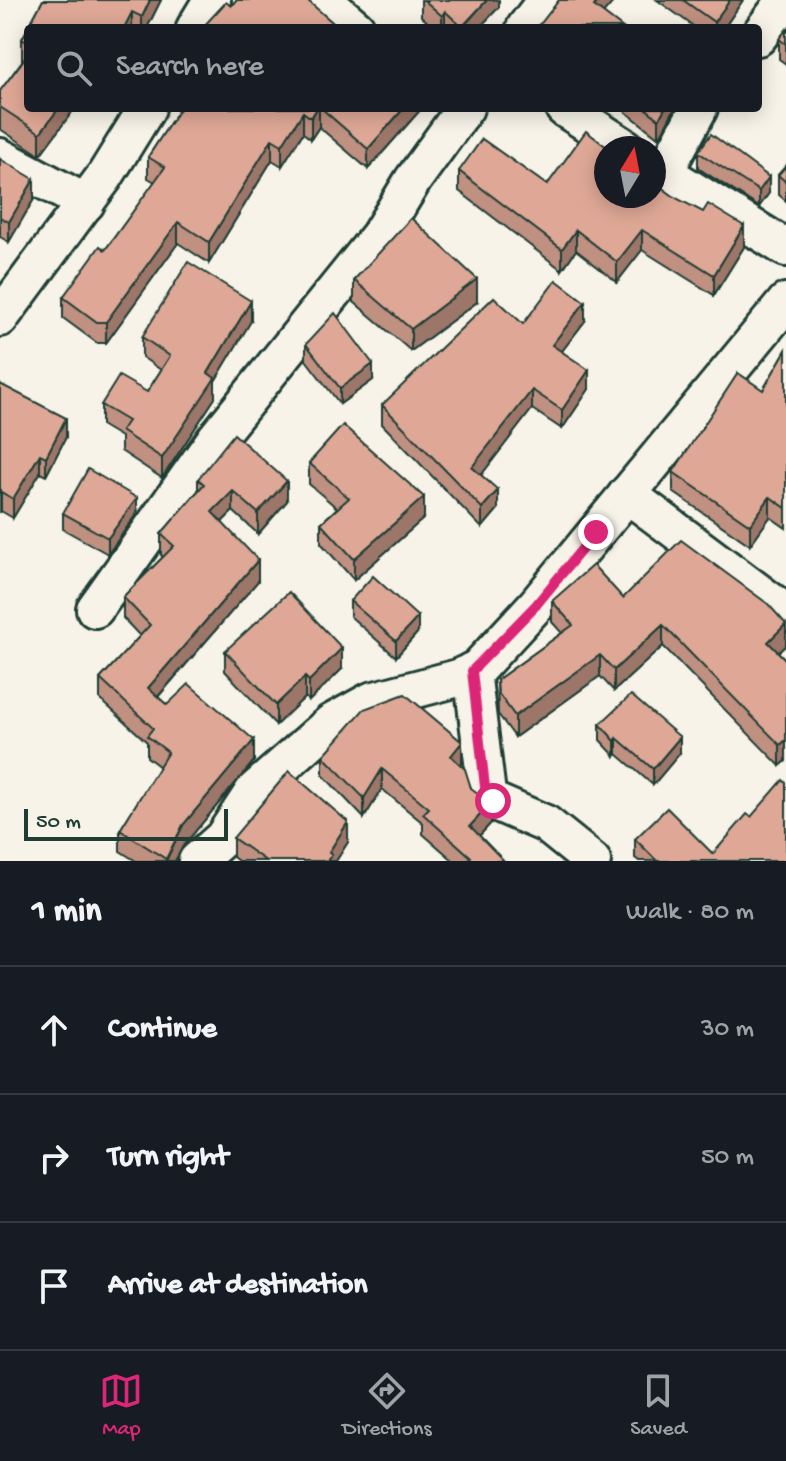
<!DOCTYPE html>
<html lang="en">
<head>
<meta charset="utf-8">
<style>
  body { margin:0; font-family:"Gochi Hand",sans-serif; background:#242831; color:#f1f3f6 }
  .compass { position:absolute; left:594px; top:136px; width:72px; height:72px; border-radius:50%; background:#171b24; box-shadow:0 4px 20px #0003; rotate:10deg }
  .scale { position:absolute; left:24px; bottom:20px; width:204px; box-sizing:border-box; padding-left:8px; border:4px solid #1f3d34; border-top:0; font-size:22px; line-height:28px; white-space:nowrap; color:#1f3d34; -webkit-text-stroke:6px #f7f3e8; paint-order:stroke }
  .stop { position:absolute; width:24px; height:24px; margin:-18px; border:6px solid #db2777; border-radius:50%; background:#fff }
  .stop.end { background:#db2777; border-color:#fff; box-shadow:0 2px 8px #0008 }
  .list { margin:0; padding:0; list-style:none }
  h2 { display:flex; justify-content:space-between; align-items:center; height:104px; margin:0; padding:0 32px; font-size:34px }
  h2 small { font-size:26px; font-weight:400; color:#9ea1a6 }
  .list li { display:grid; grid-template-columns:52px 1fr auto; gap:24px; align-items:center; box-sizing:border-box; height:128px; padding:0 32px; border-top:2px solid #363941 }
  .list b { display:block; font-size:30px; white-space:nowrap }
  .list em { font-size:26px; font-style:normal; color:#9ea1a6 }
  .icon { flex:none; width:44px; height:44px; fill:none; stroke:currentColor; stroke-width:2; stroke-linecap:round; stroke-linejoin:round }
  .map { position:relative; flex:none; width:786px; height:861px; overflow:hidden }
  .search { position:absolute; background:#171b24; box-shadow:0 4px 20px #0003; left:24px; right:24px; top:24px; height:88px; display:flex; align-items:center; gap:20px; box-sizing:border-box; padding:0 28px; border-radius:8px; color:#9ea1a6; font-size:30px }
  .sheet { height:488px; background:#171b24 }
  nav { display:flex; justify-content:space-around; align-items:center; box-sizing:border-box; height:112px; border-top:2px solid #363941; background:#171b24; font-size:22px; color:#9ea1a6 }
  nav a { display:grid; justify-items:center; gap:4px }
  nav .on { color:#db2777 }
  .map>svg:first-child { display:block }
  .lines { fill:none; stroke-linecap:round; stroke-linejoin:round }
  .minor-casing { stroke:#1f3d34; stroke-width:42 }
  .minor { stroke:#f7f3e8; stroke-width:36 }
  .wall { fill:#c09081; stroke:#1f3d34; stroke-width:2 }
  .shaded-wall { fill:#9c7669; stroke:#1f3d34; stroke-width:2 }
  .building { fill:#dfa896; stroke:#1f3d34; stroke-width:2 }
  .route { stroke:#db2777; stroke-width:10 }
</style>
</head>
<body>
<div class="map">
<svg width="786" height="861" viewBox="0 0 786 861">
  <rect width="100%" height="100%" fill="#f7f3e8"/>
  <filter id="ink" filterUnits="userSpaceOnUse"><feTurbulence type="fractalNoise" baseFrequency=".0125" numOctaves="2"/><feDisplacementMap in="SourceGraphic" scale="16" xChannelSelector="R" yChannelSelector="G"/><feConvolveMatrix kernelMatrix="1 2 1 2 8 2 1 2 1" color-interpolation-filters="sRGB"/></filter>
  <g filter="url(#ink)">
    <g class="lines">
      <g class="minor-casing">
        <g id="minor">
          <polyline points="323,0 356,28"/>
          <polyline points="195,28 212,0"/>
          <polyline points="525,28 546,0"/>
          <polyline points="758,37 786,0"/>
          <polyline points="564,108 626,148"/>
          <polyline points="0,157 86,203"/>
          <polyline points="654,166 786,248"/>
          <polyline points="664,173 699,108"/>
          <polyline points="0,318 105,176 147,108"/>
          <polyline points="627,494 786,613"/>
          <polyline points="95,609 217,437 379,236 413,180 465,108"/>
          <polyline points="472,671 487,794 493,801 546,824 592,861"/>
          <polyline points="197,861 223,838 254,791 331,723 371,701 458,678 477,669 536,605 786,302"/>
        </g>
      </g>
      <use href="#minor" class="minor"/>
    </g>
    <g class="wall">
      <polygon points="43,0 161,0 147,28 28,28 28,108 75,108 40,155 0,129 0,91 22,61 22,39"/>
      <polygon points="421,0 499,0 499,7 479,28 434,28 421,16"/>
      <polygon points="657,0 743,0 724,28 696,28"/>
      <polygon points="786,30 786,64 779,59 779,39"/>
      <polygon points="180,108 422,108 368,169 319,127 311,139 303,133 282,166 272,160 209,263 178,243 106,343 97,343 63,318 63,297 105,250 155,182 148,178 148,157"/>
      <polygon points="621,108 675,108 659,138"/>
      <polygon points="606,148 744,247 714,295 642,250 617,282 576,250 562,270 459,191 459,171 547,185"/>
      <polygon points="698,152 769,193 759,207 698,168"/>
      <polygon points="0,159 34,199 9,242 0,237"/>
      <polygon points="786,166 786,201 778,194 778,175"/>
      <polygon points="354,280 477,302 411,351 354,302"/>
      <polygon points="251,321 215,381 215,398 162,478 121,451 121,437 101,425 101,405 147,392 161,370 142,357 142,337"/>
      <polygon points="585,321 562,351 589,389 562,429 532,409 481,475 498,509 482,528 382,424 382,405 523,324"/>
      <polygon points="306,344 373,380 340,404 306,360"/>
      <polygon points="786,350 786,528 770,517 750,545 673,492 673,472 763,390"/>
      <polygon points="0,384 66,437 46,476 40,473 13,518 1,511"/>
      <polygon points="309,463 424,518 354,580 321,543 321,523 337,508 309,484"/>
      <polygon points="198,479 287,501 258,534 233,511 222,522 258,581 158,697 167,705 254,761 183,846 175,861 136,861 120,851 120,830 160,767 147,757 147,742 100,699 100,679 140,636 123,618 123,597 163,557 161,555 161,534 198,491"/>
      <polygon points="63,513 137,513 108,554 63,529"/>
      <polygon points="623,598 786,624 786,645 778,652 786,660 786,761 780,766 663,646 614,691 600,676 515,737 498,714 497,680 562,633 552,622 552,601"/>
      <polygon points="350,601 418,632 396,657 350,616"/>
      <polygon points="225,651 342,669 309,701 305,697 276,725 225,671"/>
      <polygon points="600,724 680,753 653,785 617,754 615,756 600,740"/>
      <polygon points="323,756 462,762 460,765 471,788 491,823 479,836 504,861 454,861 423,834 423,823 382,789 364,818 323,775"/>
      <polygon points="751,817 786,861 639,861 635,858 635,839 713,854"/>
      <polygon points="233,838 348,842 336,861 238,861 233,857"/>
    </g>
    <g class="shaded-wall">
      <polygon points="150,0 161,0 147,28 142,28 142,17"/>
      <polygon points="487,0 499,0 499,7 479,28 462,28"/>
      <polygon points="599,0 615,0 594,24 594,6"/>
      <polygon points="730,0 743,0 724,28 714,28 714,22"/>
      <polygon points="445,11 445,28 442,28 442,16"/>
      <polygon points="132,12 132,28 124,28"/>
      <polygon points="59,108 75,108 40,155 40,133"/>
      <polygon points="317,108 319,108 319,127 311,139 311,118"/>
      <polygon points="404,108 422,108 368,169 368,149"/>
      <polygon points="665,108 675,108 659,138 659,119"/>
      <polygon points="303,112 303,133 282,166 282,145"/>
      <polygon points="272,139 272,160 209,263 209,242"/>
      <polygon points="769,177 769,193 759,207 759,191"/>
      <polygon points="34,179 34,199 9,242 9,222"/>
      <polygon points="178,222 178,243 106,343 106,322"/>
      <polygon points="744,226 744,247 714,295 714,275"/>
      <polygon points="576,230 576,250 562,270 562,249"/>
      <polygon points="642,230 642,250 617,282 617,262"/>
      <polygon points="477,279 477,302 411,351 411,329"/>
      <polygon points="251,301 251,321 215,381 215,398 162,478 162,458 208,373"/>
      <polygon points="585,302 585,321 552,364 552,345"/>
      <polygon points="373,364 373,380 340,404 340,388"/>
      <polygon points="589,370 589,389 562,429 562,410"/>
      <polygon points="532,390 532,409 472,487 472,467"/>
      <polygon points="66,418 66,437 46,476 46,457"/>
      <polygon points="40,454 40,473 13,518 13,499"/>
      <polygon points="287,481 287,501 258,534 258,513"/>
      <polygon points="498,490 498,509 482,528 482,508"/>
      <polygon points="233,491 233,511 212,532 212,512"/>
      <polygon points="1,492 1,511 0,513 0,494"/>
      <polygon points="424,497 424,518 354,580 354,559"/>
      <polygon points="770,497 770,517 750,545 750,525"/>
      <polygon points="137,498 137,513 108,554 108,538"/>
      <polygon points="258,560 258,581 148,708 148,688"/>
      <polygon points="418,617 418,632 396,657 396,641"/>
      <polygon points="786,624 786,645 768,662 768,642"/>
      <polygon points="663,625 663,646 614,691 614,670"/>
      <polygon points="342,648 342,669 309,701 309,681"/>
      <polygon points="600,655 600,676 515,737 515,716"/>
      <polygon points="305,677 305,697 276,725 276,705"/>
      <polygon points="680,737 680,753 653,785 653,769"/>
      <polygon points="617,738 617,754 615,756 615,741"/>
      <polygon points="254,740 254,761 183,846 175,861 166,861 183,825"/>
      <polygon points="786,740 786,761 780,766 780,745"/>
      <polygon points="462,742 462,762 451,776 451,756"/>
      <polygon points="382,769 382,789 364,818 364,798"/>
      <polygon points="491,803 491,823 470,846 470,826"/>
      <polygon points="348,822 348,842 336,861 327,861 329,852"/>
    </g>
    <g class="building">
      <polygon points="43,0 150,0 142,17 132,12 124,28 28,28 28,43 22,39"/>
      <polygon points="236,0 307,0 339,28 202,28 226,2 231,6"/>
      <polygon points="424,0 487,0 462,27 445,11 442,16"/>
      <polygon points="559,0 599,0 594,6 623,28 534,28 542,22"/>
      <polygon points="683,0 730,0 714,22"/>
      <polygon points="343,24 360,27 361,28 340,28"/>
      <polygon points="786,30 786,44 779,39"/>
      <polygon points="28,54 28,108 59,108 40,133 0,107 0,91"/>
      <polygon points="180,108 317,108 311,118 303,112 282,145 272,139 209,242 178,222 106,322 97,322 63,297 100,246 105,250 165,167 148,157"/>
      <polygon points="321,108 404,108 368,149"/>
      <polygon points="645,108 665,108 659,119"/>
      <polygon points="586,131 608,148 606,148 606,196 654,196 654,182 676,198 703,212 708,204 744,226 714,275 642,230 617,262 576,230 562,249 459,171 482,139 547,185"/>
      <polygon points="711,134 769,177 759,191 698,152"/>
      <polygon points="0,159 34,179 9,222 0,217"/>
      <polygon points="786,166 786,182 778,175"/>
      <polygon points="411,218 477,279 411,329 354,280"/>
      <polygon points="188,262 251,301 208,373 215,378 162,458 121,431 128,421 101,405 119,376 147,392 170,356 142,337"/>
      <polygon points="556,280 585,302 552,345 589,370 562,410 532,390 472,467 498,490 482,508 382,405 494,297 523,324"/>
      <polygon points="335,313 373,364 340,388 306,344"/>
      <polygon points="786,350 786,508 770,497 750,525 673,472 738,373 763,390"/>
      <polygon points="0,384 66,418 46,457 40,454 13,499 1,492 0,494"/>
      <polygon points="343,425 424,497 354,559 321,523 349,498 309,463"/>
      <polygon points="234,434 287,481 258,513 233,491 212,512 258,560 148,688 167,705 189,684 254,740 183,825 166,859 120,830 168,752 147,736 153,728 100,679 150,625 123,597 174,546 161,534 204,484 198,479"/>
      <polygon points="88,469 137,498 108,538 63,513"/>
      <polygon points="681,540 768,604 786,624 768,642 786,660 786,740 780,745 663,625 614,670 600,655 515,716 498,693 497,680 573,625 552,601 593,565 623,598"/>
      <polygon points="373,576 418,617 396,641 350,601"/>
      <polygon points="289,592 342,648 309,681 305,677 276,705 225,651"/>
      <polygon points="405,694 462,742 451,756 465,769 471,788 491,803 470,826 504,861 468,861 471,857 423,814 429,808 382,769 364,798 323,756 364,709"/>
      <polygon points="631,695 680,737 653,769 617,738 615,741 600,724"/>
      <polygon points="289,771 348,822 329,852 332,854 327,861 266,861 233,838"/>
      <polygon points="783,780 786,783 786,861 657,861 635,839 667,808 713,854 747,814 751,817"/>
    </g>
  </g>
  <g class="lines" filter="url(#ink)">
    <polyline class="route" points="493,801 485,787 472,671 536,605 596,532"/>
  </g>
</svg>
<svg class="compass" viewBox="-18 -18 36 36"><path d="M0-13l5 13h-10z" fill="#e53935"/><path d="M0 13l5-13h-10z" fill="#9ea1a6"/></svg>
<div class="scale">50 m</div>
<div class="stop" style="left:493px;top:801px"></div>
<div class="stop end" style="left:596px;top:532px"></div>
<div class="search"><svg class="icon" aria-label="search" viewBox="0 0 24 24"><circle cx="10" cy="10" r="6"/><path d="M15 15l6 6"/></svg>Search here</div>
</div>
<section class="sheet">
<h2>1 min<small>Walk · 80 m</small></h2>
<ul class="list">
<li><svg class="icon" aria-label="ahead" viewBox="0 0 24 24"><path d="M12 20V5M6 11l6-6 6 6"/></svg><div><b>Continue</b></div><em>30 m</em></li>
<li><svg class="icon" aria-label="right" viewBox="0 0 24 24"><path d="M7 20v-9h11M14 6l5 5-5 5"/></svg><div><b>Turn right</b></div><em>50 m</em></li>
<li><svg class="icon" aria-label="arrive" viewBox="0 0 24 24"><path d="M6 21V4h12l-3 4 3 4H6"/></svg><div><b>Arrive at destination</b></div></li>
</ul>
</section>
<nav>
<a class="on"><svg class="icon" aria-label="map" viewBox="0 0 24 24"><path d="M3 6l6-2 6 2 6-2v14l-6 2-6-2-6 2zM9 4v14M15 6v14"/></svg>Map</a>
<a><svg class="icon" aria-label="directions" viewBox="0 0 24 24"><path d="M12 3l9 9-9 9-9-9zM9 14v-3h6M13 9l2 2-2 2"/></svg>Directions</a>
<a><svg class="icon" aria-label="saved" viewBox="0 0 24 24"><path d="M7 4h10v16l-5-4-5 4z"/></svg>Saved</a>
</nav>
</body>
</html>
